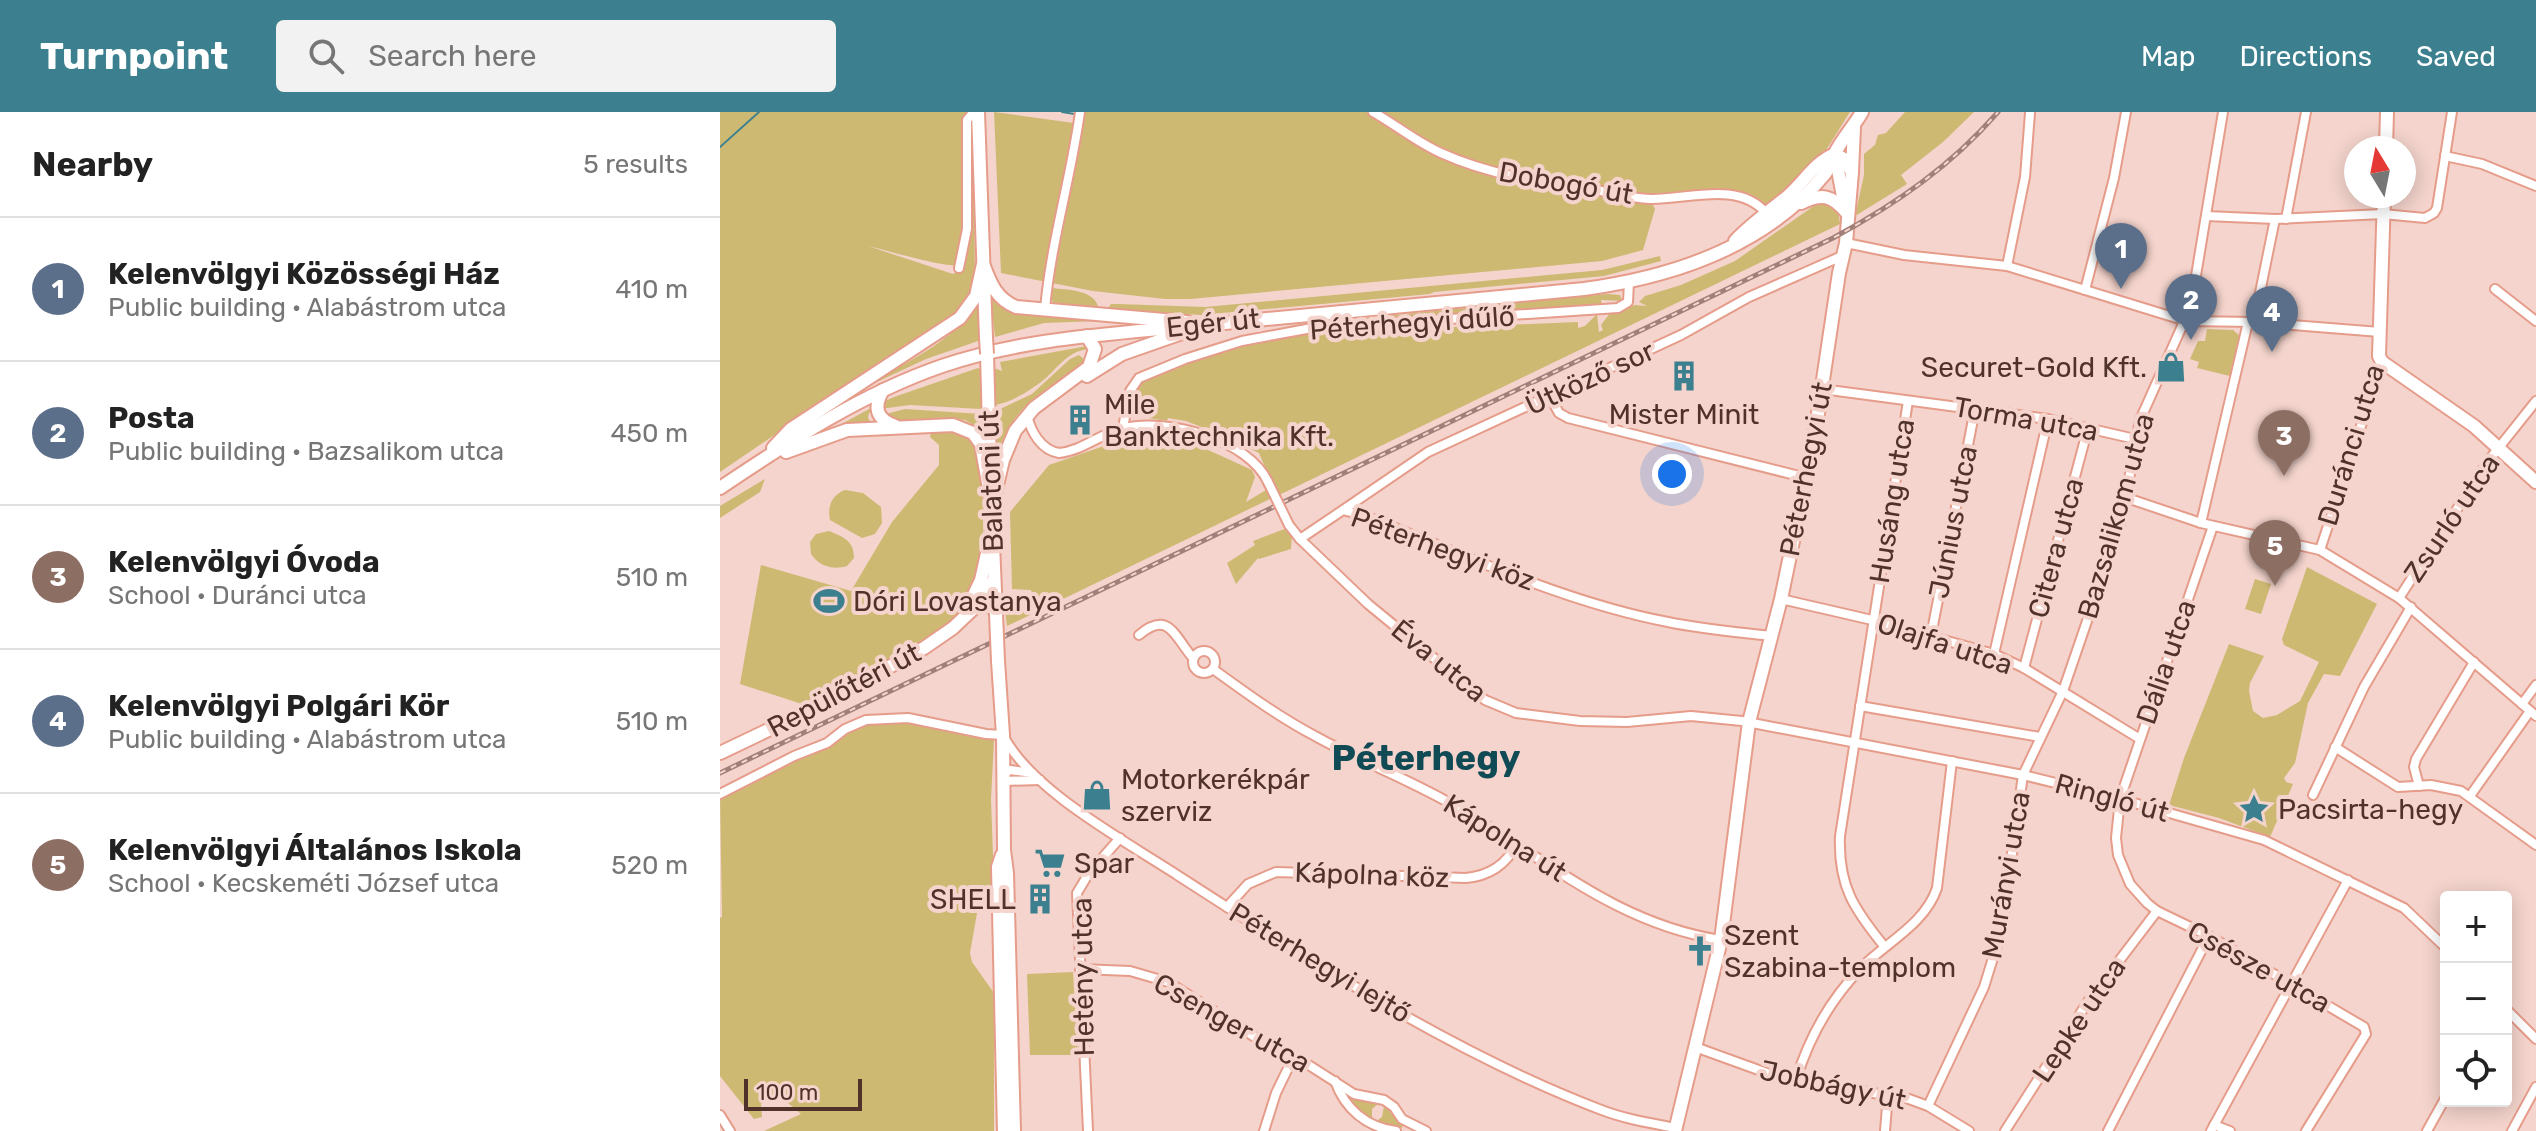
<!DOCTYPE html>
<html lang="en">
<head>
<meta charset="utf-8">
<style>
  body { margin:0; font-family:Rubik,sans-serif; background:#f2f2f2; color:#222 }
  .controls { position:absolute; right:24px; bottom:24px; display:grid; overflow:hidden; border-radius:8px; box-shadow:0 4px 20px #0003 }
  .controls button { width:72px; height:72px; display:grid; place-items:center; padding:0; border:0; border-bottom:2px solid #e0e0e0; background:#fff; color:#222; font:40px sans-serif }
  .compass { position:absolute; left:1624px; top:24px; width:72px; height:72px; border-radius:50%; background:#fff; box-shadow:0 4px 20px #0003; rotate:350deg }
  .scale { position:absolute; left:24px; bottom:20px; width:118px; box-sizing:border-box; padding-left:8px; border:4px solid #51322b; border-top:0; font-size:22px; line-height:28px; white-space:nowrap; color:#51322b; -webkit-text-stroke:6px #f4d4cc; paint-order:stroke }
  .you { position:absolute; left:952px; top:362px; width:28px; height:28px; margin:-20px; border:6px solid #fff; border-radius:50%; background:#1a73e8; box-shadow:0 0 0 12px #1a73e833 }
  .badge { display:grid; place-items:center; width:52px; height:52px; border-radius:50%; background:#3c808f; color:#fff; font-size:26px; font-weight:700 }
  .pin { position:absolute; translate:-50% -66px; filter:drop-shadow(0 2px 4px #0008) }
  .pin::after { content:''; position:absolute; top:42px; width:28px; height:24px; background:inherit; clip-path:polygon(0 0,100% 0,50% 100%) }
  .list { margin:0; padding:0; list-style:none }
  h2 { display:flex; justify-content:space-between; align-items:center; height:104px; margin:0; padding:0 32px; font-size:34px }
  h2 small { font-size:26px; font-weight:400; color:#767676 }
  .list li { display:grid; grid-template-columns:52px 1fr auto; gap:24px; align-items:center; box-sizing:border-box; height:144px; padding:0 32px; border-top:2px solid #e0e0e0 }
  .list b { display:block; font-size:30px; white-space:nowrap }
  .list p { margin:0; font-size:26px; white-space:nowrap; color:#767676 }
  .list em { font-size:26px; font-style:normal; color:#767676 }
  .icon { flex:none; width:44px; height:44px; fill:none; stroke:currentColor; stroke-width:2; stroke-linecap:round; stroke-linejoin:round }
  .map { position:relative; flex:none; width:1816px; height:1019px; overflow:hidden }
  header { display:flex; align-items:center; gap:48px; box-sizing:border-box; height:112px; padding:0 40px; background:#3c808f; color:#fff }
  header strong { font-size:38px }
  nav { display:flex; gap:44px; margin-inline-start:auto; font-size:28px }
  .search { width:560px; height:72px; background:#f2f2f2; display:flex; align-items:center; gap:20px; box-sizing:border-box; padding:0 28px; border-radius:8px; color:#767676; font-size:30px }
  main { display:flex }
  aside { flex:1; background:#fff }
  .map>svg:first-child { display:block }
  .green { fill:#ceb973; fill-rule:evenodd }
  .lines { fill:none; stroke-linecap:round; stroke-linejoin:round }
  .stream { stroke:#40828e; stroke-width:2 }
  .street-casing { stroke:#e69c8a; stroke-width:12 }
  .secondary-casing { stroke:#e69c8a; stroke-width:16 }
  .primary-casing { stroke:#e69c8a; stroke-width:16 }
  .street { stroke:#fff; stroke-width:8 }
  .secondary { stroke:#fff; stroke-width:12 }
  .primary { stroke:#fff; stroke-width:12 }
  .rail-casing { stroke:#a08079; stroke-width:5 }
  .rail { stroke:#f4d4cc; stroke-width:2; stroke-dasharray:6; stroke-linecap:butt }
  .street-bridge-casing { stroke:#e69c8a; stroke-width:12; stroke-linecap:butt }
  .primary-bridge-casing { stroke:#e69c8a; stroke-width:16; stroke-linecap:butt }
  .street-bridge { stroke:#fff; stroke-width:8 }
  .primary-bridge { stroke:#fff; stroke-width:12 }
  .labels { text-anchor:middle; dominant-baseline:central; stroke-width:8; stroke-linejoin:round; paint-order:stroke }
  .street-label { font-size:28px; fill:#51322b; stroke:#f4d4cc }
  .poi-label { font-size:28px; fill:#51322b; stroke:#f4d4cc; text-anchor:start }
  .district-label { font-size:36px; font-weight:bold; fill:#0f4a55; stroke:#f4d4cc }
</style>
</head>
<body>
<header>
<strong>Turnpoint</strong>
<div class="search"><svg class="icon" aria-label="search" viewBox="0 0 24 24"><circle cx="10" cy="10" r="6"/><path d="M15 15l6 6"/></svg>Search here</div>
<nav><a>Map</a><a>Directions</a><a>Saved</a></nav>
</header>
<main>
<aside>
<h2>Nearby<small>5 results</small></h2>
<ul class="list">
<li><span class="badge" style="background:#5c6f8a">1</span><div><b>Kelenvölgyi Közösségi Ház</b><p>Public building · Alabástrom utca</p></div><em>410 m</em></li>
<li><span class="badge" style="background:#5c6f8a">2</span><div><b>Posta</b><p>Public building · Bazsalikom utca</p></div><em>450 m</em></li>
<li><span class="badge" style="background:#8d6e63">3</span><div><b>Kelenvölgyi Óvoda</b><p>School · Duránci utca</p></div><em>510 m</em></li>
<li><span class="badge" style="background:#5c6f8a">4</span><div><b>Kelenvölgyi Polgári Kör</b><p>Public building · Alabástrom utca</p></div><em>510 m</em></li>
<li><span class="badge" style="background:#8d6e63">5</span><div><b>Kelenvölgyi Általános Iskola</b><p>School · Kecskeméti József utca</p></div><em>520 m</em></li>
</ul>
</aside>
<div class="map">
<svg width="1816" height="1019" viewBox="0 0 1816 1019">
  <rect width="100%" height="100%" fill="#f4d4cc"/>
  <g class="green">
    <path d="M0 0H258L249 11 253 7 255 162C251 185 239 199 222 215L94 296 0 360ZM148 134C166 138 225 156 238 153L240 158 233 162Z"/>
    <path d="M274 0 361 12 364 0H1130C1107 36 1084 81 1041 96L1020 85 930 87 935 97 923 138 882 149 470 187H445L373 179 281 161Z"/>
    <polygon points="1185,0 1254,0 1223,30 1181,63 1187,72 1135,104 1144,63 1144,42 1155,33 1158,23 1166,21"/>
    <polygon points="1098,91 1108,91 1118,98 1120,112 557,384 539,341 502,323 466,309 448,306 447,309 428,306 428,304 407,301 415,278 422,269 441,259 509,236 551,227 588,221 858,210 858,216 865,214 877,202 879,220 883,218 881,213 890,201 915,193 927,194 919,190 925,184 961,173 1015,149"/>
    <polygon points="940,144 941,149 884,164 714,180 710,182 481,203 387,198 391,192 398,192 485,195 882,158"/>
    <path d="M331 176C348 178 376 177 379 198L334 192 330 184Z"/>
    <polygon points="888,182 900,183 902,189 881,188 883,196 586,215 477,240 410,263 487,234 574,213"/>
    <polygon points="270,183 282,194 379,205 380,209 324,211 275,225"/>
    <path d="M259 192 258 229 206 247 159 269 158 266C195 247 234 226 259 192Z"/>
    <polygon points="1487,217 1513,218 1520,224 1510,264 1477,256 1479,250 1470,247 1478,229 1485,229"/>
    <path d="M367 234 368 237C348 240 341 252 327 265 313 277 294 289 276 293L274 256 282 259 280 250Z"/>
    <path d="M359 243 366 249 363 253C335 272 306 286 288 317 283 326 279 338 275 345L276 299 312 282 350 247Z"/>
    <polygon points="258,256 262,259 264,289 261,290 261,297 190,293 160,297 160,291 174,285"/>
    <polygon points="153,295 153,298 149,301 148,306 152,312 114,316"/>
    <polygon points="185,297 261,302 264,319 245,308 235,307 172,309 162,303"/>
    <polygon points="212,317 242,320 251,326 257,335 262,362 264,443 244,495 224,523 88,599 85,593 20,572 41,453 131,479 172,410 219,353 219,333 210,325"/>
    <polygon points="433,317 462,326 532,358 535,365 526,390 546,378 542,372 545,371 552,386 287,514 285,498 313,484 311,478 292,477 290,400 329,353"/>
    <polygon points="45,367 40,380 0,406 0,394"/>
    <path d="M125 378 143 381 161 395 162 411 155 422 142 426 110 408C107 394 112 383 125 378Z"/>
    <polygon points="567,416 572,423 571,437 539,447 538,446 516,472 507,451 535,433 533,429"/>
    <path d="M109 419C123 425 134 428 134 446L127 454C113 458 100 455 91 442L90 430 96 422Z"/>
    <polygon points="1587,455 1657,492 1620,564 1604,562 1588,591 1575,651 1564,666 1566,670 1573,672 1550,725 1499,706 1449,693 1464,646 1509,532 1544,544 1530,571 1529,579 1533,599 1543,606 1557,603 1580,589 1599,550 1564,533 1562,527"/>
    <polygon points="1535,467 1551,472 1541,502 1525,497"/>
    <polygon points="185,607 272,626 274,629 271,687 274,773 257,801 250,841 252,850 274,881 274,1019 44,1019 81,1002 62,986 48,982 41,992 42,1005 34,1007 0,964 0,806 2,805 0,683 6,685 62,653 94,640 132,614"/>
    <polygon points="353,860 358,943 310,943 307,862"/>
    <polygon points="630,983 638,988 659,991 652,997 652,1007 637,997 626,985"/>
    <polygon points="664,994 683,1012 682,1016 655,1010 662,1005"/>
  </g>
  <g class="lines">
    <g class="stream">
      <polyline points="342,0 355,2"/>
      <polyline points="0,35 39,0"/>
    </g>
    <g class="street-casing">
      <g id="street">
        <path d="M653 0C676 13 698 31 721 41 769 63 824 71 875 78 893 81 912 86 930 87 966 88 1018 68 1046 101"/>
        <polyline points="1725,44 1762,52 1816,74"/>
        <polyline points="1486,104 1555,107 1663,102 1705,106 1714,101 1717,96 1732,0"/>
        <polyline points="1566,107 1586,0"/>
        <polyline points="1126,131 1184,143 1287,154 1466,209 1534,210 1660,220"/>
        <polyline points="1287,154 1305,65 1310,1"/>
        <polyline points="239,156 247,117 247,8 252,2 258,1"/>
        <polyline points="1775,177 1816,209"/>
        <polyline points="1365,178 1394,66 1406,0"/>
        <path d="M325 197C331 130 351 66 360 0"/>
        <polyline points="1534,210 1555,107"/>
        <polyline points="1102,277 1328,307 1415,327"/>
        <polyline points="830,285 839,301 848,306 1087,366"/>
        <path d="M307 303C311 320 321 338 339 341 362 339 381 321 404 316 448 306 528 327 548 370"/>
        <polyline points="403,316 410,279 419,266 465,247 522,229 592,216 898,196 908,190 909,170"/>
        <polyline points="1407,386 1481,411 1600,438 1679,486 1816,604"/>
        <polyline points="623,398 708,340 961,223 1029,185 1122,144"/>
        <polyline points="1481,411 1528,210"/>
        <polyline points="569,413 580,427 648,492 765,588 796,601 860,609 907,610 971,604 1022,609 1303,663 1400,687 1544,728 1684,796 1726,836"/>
        <polyline points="1493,414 1400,687 1396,726 1398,743 1410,772 1427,791 1437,799 1489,824 1644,915 1646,922 1586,1019"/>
        <path d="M580 427 623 398 648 405C745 443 844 490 948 510 981 517 1016 520 1051 524"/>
        <polyline points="1600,438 1662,250"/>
        <polyline points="1679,486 1769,348 1816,289"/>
        <polyline points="1061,487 1152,508 1274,542 1304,556 1420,627"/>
        <path d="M419 523C449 498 454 524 473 546"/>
        <polyline points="1211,524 1255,297"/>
        <circle cx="484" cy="550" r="11"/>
        <polyline points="1274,542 1328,307"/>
        <polyline points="1304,556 1368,316"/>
        <path d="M493 557C526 581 559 605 595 624 638 648 683 665 726 689 820 741 891 811 1001 828"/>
        <polyline points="1802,592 1816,573"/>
        <polyline points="1140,594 1320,625"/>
        <polyline points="1615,635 1678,675 1711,673 1741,679 1816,733"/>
        <polyline points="284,662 290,658 312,661"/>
        <polyline points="284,669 320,668"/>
        <polyline points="1699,674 1694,655 1696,647 1754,550"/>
        <path d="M0 682 74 644 107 631 125 617 146 608 188 606 266 622 283 623C310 677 400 726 451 759 584 845 730 940 879 997 904 1007 930 1011 956 1016"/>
        <polyline points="1593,683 1644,575 1691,495"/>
        <polyline points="1750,684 1810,599"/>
        <path d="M507 795 528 772 556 760 746 766C768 764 787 753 796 732"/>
        <path d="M1164 834C1134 797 1118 774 1120 724L1188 289"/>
        <polyline points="360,857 410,859 448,870 563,943 584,950 634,982 664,988 674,995 682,1007 706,1019"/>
        <polyline points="1786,897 1816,927"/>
        <polyline points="975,935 1058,965 1189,987 1208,994 1249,1019"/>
        <path d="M1076 968C1089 925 1109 889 1141 856 1167 830 1205 812 1217 776L1232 649"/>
        <path d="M615 969C625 997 646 1015 676 1019"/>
        <polyline points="1208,994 1264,875 1281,820 1303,663 1343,579 1401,410 1420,308 1471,194 1503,0"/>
        <polyline points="0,1003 10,1019"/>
        <polyline points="1494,1013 1510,1019"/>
        <polyline points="368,1019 357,781 369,761 400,726"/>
        <polyline points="544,1019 556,981 573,946"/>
        <polyline points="1165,1019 1168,982"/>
        <polyline points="1285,1019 1367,891 1437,799"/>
        <polyline points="1388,1019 1489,824"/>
        <polyline points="1491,1019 1628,768"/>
        <polyline points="1707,1019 1726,985"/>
        <polyline points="1792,1019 1816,975"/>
      </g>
    </g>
    <g class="secondary-casing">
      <g id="secondary">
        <polyline points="1666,36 1667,0"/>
        <polyline points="1115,42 1124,90"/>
        <polyline points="1664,84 1659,244 1662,250 1754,314 1816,370"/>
        <polyline points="249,493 261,468 270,428"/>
        <polyline points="0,641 88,599 204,536 233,516 254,496 274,468"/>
        <polyline points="955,1019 1001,828 1029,610 1061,487 1094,328 1119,161 1126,131 1132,60 1124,47 1115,42"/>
      </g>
    </g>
    <g class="primary-casing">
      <g id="primary">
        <polyline points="258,0 266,226"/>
        <polyline points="1132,60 1134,15"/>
        <path d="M1081 91C1102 81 1112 83 1127 101"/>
        <path d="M1015 129C1031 112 1050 99 1068 84 1084 70 1095 50 1115 42"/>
        <path d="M264 154C271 173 277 187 296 195L467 210"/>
        <polyline points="267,242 270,351"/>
        <polyline points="367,264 402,242 462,221"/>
        <path d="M163 278C153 295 156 307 175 314"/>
        <polyline points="53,336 71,317 240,206 256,184 263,152"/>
        <polyline points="66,340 127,318 233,313 253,321 261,332 272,393"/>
        <path d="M0 376C70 329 141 282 222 254 307 225 396 222 484 213 611 200 738 189 864 177 953 165 1045 134 1104 63 1110 56 1111 49 1115 41 1122 27 1134 14 1142 0"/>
        <polyline points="271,385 276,502"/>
        <polyline points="273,390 283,348 295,319 314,296 369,255 375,237 367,224"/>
        <polyline points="254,496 266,493 276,497"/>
        <polyline points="278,549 283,623 284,738 287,761 294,1019"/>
        <polyline points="282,743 278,755 284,1019"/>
      </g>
    </g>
    <use href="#street" class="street"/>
    <use href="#secondary" class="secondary"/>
    <use href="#primary" class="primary"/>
    <g class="rail-casing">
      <path id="rail" d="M0 661 1113 126C1176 92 1231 54 1278 0"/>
    </g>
    <use href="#rail" class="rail"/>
    <g class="street-bridge-casing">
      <polyline id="street-bridge" points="548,370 569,413"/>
    </g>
    <g class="primary-bridge-casing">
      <g id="primary-bridge">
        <polyline points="266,226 267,242"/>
        <polyline points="276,502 278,549"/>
      </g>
    </g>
    <use href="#street-bridge" class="street-bridge"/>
    <use href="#primary-bridge" class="primary-bridge"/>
  </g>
  <defs>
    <g id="shop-bare" transform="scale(2.4)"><path d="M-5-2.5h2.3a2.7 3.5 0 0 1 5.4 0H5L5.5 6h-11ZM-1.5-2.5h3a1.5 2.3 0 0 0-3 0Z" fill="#3c808f" stroke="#f4d4cc" stroke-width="2.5" paint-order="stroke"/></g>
    <g id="building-bare" transform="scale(2.4)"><path d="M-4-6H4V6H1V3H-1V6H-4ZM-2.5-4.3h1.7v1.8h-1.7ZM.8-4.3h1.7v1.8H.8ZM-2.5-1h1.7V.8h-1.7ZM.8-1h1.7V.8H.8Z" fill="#3c808f" stroke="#f4d4cc" stroke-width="2.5" paint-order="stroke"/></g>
    <g id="stadium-bare" transform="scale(2.4)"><path d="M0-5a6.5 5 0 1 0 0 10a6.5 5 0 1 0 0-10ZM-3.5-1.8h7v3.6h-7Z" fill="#3c808f" stroke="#f4d4cc" stroke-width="2.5" paint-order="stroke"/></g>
    <g id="sight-bare" transform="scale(2.4)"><path d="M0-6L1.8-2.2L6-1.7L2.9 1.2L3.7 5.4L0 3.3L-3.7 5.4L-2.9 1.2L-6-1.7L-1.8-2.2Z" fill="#3c808f" stroke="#f4d4cc" stroke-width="2.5" paint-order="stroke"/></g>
    <g id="supermarket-bare" transform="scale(2.4)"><path d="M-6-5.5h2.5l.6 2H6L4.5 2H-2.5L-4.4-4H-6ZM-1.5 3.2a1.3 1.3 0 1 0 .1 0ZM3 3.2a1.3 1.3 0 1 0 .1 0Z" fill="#3c808f" stroke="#f4d4cc" stroke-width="2.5" paint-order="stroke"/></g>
    <g id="church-bare" transform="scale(2.4)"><path d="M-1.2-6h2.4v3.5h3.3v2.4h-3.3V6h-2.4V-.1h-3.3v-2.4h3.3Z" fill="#3c808f" stroke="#f4d4cc" stroke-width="2.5" paint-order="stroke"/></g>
  </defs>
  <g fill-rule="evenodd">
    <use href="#shop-bare" x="1451" y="255"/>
    <use href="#building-bare" x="964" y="264"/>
    <use href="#building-bare" x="360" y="308"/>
    <use href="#stadium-bare" x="109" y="489"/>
    <use href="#shop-bare" x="377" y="683"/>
    <use href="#sight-bare" x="1534" y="697"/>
    <use href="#supermarket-bare" x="330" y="751"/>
    <use href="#building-bare" x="320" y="787"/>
    <use href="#church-bare" x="980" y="839"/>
  </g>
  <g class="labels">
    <g class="street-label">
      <text transform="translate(846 71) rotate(10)">Dobogó út</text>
      <text transform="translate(493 211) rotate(-6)">Egér út</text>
      <text transform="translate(692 211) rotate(-4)">Péterhegyi dűlő</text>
      <text transform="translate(870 266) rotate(-25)">Ütköző sor</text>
      <text transform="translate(1306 307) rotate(10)">Torma utca</text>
      <text transform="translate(1631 333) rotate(-73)">Duránci utca</text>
      <text transform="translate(1086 357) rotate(-79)">Péterhegyi út</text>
      <text transform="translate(271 369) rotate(-92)">Balatoni út</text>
      <text transform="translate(1172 389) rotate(-81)">Husáng utca</text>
      <text transform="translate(1396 404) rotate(-74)">Bazsalikom utca</text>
      <text transform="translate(1732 406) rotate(-56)">Zsurló utca</text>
      <text transform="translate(1233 410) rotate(-79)">Június utca</text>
      <text transform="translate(1336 436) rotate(-75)">Citera utca</text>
      <text transform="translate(723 437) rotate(20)">Péterhegyi köz</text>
      <text transform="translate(1225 532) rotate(18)">Olajfa utca</text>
      <text transform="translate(719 549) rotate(39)">Éva utca</text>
      <text transform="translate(1446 550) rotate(-71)">Dália utca</text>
      <text transform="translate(124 578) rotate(-28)">Repülőtéri út</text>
      <text transform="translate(1392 686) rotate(15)">Ringló út</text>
      <text transform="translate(785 726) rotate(32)">Kápolna út</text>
      <text transform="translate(652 763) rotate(2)">Kápolna köz</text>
      <text transform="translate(1286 763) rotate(-80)">Murányi utca</text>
      <text transform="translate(600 851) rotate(31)">Péterhegyi lejtő</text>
      <text transform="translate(1539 855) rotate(29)">Csésze utca</text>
      <text transform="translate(363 865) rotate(-91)">Hetény utca</text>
      <text transform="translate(1359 908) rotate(-56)">Lepke utca</text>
      <text transform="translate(512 911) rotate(29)">Csenger utca</text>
      <text transform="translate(1113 973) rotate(12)">Jobbágy út</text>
    </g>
    <g class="poi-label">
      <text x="1427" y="255" text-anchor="end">Securet-Gold Kft.</text>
      <text x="384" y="292">Mile<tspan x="384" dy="32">Banktechnika Kft.</tspan></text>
      <text x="964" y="302" text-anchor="middle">Mister Minit</text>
      <text x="133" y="489">Dóri Lovastanya</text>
      <text x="401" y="667">Motorkerékpár<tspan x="401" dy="32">szerviz</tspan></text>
      <text x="1558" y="697">Pacsirta-hegy</text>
      <text x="354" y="751">Spar</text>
      <text x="296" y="787" text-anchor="end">SHELL</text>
      <text x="1004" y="823">Szent<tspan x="1004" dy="32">Szabina-templom</tspan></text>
    </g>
    <g class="district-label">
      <text x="706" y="645">Péterhegy</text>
    </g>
  </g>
</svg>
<div class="controls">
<button>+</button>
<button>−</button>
<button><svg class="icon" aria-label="locate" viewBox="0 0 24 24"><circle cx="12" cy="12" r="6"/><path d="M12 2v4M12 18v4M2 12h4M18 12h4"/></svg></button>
</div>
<svg class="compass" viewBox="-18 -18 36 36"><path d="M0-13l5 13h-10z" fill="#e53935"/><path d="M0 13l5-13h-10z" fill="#767676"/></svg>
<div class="scale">100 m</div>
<div class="you"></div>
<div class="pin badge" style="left:1401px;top:177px;background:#5c6f8a">1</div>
<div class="pin badge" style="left:1471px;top:228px;background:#5c6f8a">2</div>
<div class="pin badge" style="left:1564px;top:364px;background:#8d6e63">3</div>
<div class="pin badge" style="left:1552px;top:240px;background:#5c6f8a">4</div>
<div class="pin badge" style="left:1555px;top:474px;background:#8d6e63">5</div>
</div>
</main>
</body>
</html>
